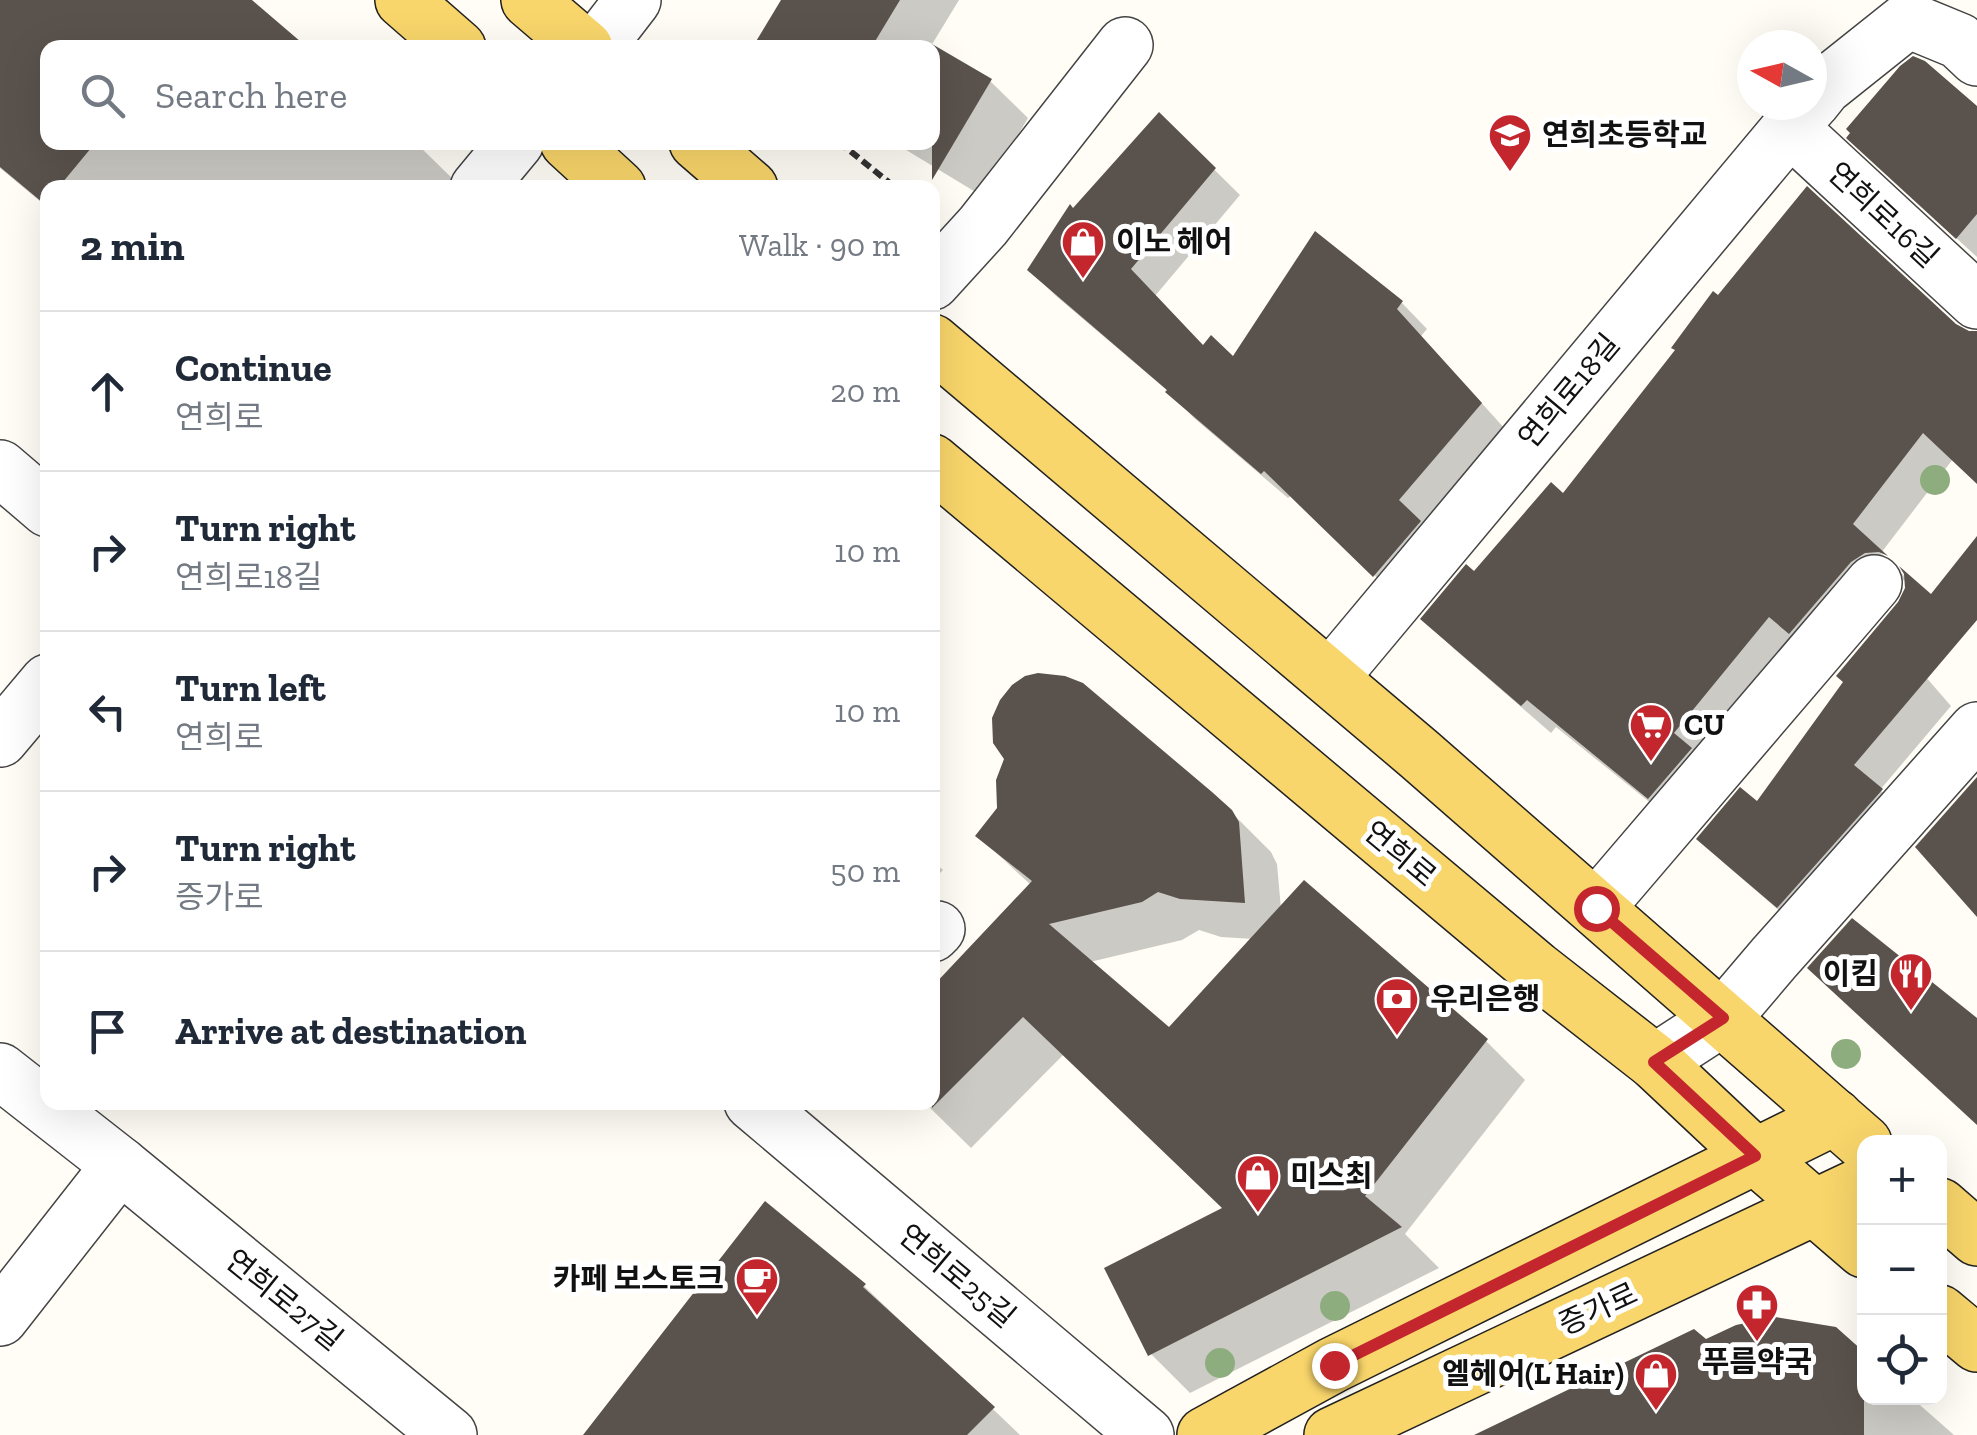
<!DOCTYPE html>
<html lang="en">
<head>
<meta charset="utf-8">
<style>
  body { margin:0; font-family:"Zilla Slab","Noto Sans KR",serif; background:#f2f2f3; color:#1f2937 }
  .controls { position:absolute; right:30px; bottom:30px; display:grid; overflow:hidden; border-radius:20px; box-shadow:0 10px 40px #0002 }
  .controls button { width:90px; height:90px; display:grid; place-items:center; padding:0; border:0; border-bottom:2px solid #e0e1e3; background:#fff; color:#1f2937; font:50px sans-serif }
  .compass { position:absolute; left:1737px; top:30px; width:90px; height:90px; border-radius:50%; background:#fff; box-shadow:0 10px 40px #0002; rotate:278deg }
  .stop { position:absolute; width:30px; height:30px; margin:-22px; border:8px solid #c4262e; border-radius:50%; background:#fff }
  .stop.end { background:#c4262e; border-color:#fff; box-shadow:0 2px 10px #0008 }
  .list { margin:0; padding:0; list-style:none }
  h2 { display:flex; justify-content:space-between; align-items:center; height:130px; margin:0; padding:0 40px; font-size:42px }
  h2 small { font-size:32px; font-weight:400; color:#747a83 }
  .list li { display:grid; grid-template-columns:65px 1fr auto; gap:30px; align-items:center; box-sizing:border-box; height:160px; padding:0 40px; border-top:2px solid #e0e1e3 }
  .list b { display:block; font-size:38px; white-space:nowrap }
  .list p { margin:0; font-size:32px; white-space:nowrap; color:#747a83 }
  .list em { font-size:32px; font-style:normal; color:#747a83 }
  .icon { flex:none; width:55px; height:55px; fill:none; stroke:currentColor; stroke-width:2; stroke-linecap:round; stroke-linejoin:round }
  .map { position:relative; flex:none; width:1977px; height:1435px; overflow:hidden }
  .search { position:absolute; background:#fff; box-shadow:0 10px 40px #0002; left:40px; top:40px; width:900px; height:110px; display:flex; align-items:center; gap:25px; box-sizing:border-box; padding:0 35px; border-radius:20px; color:#747a83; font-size:38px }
  .panel { position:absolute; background:#fff; box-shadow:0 10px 40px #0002; left:40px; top:180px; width:900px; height:930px; border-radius:20px }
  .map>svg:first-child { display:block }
  .shadow { fill:#0003; fill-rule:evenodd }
  .building { fill:#5a524d }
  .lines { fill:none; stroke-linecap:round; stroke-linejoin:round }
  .minor-casing { stroke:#444; stroke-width:58 }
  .major-casing { stroke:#222; stroke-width:58 }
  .path { stroke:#333; stroke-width:6; stroke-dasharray:10 5; stroke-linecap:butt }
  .minor { stroke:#fff; stroke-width:55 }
  .major { stroke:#f9d66b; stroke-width:55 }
  .tree { fill:#8dad7f }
  .route { stroke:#c4262e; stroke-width:12 }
  .labels { text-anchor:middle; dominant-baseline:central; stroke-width:10; stroke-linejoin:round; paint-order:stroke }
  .poi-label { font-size:30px; font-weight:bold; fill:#111; stroke:#fff; text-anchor:start }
  .street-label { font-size:30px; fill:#111; stroke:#fff }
</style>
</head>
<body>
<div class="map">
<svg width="1977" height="1435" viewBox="0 0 1977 1435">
  <rect width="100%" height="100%" fill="#fffdf5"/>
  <g class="shadow">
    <polygon points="0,0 248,0 48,48 48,142 415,142 457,183 453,188 48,188 48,208 0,168"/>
    <polygon points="783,0 959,0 931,46 990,81 1028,118 982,196 893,142 932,142 932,48 758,48"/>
    <polygon points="1977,110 1977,257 1878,166"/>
    <polygon points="1160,116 1240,195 1155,296 1204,348 1234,360 1402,303 1427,329 1421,336 1506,430 1401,601 1292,495 1288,498 1194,418 1169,392 1056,296 1030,270 1074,212"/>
    <polygon points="1718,298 1954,326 1969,334 1977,334 1977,482 1953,459 1881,553 1908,580 1894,581 1678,825 1556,727 1551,733 1452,647 1424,618 1563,497"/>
    <polygon points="1905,653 1951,706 1880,790 1907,816 1804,932 1725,864 1700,839 1758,805"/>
    <path d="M1231 812 1271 852 1277 864 1281 909 1486 1041 1525 1080 1405 1234 1439 1268 1190 1393 1151 1354 1226 1209 1064 1054 971 1148 924 1102H932L1031 885 978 836ZM1199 930 1221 937 1253 939 1169 1031 1090 962 1182 940Z"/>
    <polygon points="932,860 943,870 932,882"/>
    <polygon points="864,1286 1020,1435 587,1435"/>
    <polygon points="1835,1329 1864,1355 1864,1398 1912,1398 1954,1435 1475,1435 1706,1342"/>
  </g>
  <g class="building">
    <polygon points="0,0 252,0 308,48 48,48 48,142 96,142 58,188 48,188 48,207 0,167"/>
    <polygon points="781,0 900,0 871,48 752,48"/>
    <polygon points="932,44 992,79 932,180"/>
    <polygon points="1913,56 1925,61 1977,106 1977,214 1956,239 1846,138 1850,133 1846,129 1900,66"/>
    <polygon points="1159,112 1216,168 1131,269 1203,345 1211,335 1233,356 1315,231 1403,301 1397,309 1482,403 1399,500 1421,521 1373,577 1264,471 1261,474 1165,392 1167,390 1027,270 1070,204 1073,208"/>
    <polygon points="1807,186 1956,324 1969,331 1977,331 1977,484 1923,433 1853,524 1888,556 1879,552 1865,553 1851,562 1789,634 1769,617 1674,733 1692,748 1648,799 1527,700 1521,706 1420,619 1466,564 1474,571 1551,482 1563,493 1675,350 1671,348 1713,291 1718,295"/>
    <polygon points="1977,536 1977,620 1854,765 1883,789 1777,908 1696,839 1740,787 1757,801 1843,682 1836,676 1898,602 1905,588 1904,574 1899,566 1931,594"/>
    <polygon points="1038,673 1065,676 1083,683 1212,792 1232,810 1239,822 1245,903 1180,899 1158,892 1142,902 1049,924 1169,1027 1304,880 1488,1039 1365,1196 1402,1227 1148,1356 1104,1268 1222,1208 1023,1017 932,1108 932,987 1032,881 975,836 997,808 996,780 1004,759 993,743 992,718 1000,700 1012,685 1025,676"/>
    <polygon points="1977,777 1977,917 1915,847"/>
    <polygon points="1852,918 1977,1018 1977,1125 1807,968"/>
    <polygon points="765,1201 866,1284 863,1287 995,1407 967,1435 583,1435"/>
    <polygon points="1775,1317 1836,1327 1864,1352 1864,1435 1474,1435 1694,1329 1706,1339 1736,1325"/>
  </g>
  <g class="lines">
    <g class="minor-casing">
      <g id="minor">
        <polyline points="596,48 633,0"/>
        <polyline points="1812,102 1824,87 1908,20 1959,41 1977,58"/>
        <polyline points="1790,128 1977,301"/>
        <polyline points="478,188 516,142"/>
        <polyline points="932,282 983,226 1125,45"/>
        <polyline points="0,468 48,509"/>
        <polyline points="1330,678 1809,105"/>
        <polyline points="0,739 48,682"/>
        <polyline points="1596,908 1874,583"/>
        <polyline points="932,934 937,929"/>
        <polyline points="1655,1062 1723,1018 1774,958 1977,730"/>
        <polyline points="0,1071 120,1165 449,1435"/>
        <polyline points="752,1102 1146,1435"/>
        <polyline points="0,1318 120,1165"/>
      </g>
    </g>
    <g class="major-casing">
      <g id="major">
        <polyline points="403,0 458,48"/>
        <polyline points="529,0 585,48"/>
        <polyline points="568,142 618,188"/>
        <polyline points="697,142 750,188"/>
        <polyline points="932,342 1419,754 1864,1143"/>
        <polyline points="932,462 1536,969 1655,1062 1755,1156 1864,1250"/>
        <polyline points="1940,1206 1977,1238"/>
        <polyline points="1940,1313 1977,1344"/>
        <polyline points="1205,1435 1333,1365 1835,1117"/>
        <polyline points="1332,1435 1864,1184"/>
      </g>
    </g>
    <polyline class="path" points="839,142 896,188"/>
    <use href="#minor" class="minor"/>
    <use href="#major" class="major"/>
  </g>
  <g class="tree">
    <circle cx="1935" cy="480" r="15"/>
    <circle cx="1846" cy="1054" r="15"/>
    <circle cx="1335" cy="1306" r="15"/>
    <circle cx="1220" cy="1363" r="15"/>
  </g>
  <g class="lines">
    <polyline class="route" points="1334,1365 1755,1156 1654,1062 1723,1018 1596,908"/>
  </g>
  <defs>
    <g id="school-pin" transform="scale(2.25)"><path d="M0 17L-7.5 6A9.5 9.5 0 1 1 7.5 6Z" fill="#c4262e" stroke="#fff"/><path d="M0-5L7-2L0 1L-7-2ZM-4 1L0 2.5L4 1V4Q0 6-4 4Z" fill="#fff"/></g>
    <g id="shop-pin" transform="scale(2.25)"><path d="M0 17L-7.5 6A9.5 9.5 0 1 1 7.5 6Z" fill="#c4262e" stroke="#fff"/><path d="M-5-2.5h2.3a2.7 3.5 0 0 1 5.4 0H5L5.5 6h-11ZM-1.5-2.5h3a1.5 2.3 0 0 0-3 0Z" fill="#fff"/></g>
    <g id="supermarket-pin" transform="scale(2.25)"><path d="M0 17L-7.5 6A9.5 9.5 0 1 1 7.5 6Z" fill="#c4262e" stroke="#fff"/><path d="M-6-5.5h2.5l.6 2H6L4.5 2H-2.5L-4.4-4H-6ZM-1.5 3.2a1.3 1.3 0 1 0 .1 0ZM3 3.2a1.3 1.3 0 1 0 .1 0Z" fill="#fff"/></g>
    <g id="restaurant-pin" transform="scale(2.25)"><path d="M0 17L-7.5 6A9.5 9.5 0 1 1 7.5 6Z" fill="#c4262e" stroke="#fff"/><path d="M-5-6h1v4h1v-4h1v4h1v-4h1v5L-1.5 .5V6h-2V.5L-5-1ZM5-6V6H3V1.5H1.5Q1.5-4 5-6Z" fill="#fff"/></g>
    <g id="bank-pin" transform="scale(2.25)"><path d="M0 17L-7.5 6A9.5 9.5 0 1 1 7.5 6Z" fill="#c4262e" stroke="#fff"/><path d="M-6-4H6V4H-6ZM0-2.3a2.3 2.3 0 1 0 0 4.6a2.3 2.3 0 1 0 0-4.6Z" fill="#fff"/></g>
    <g id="cafe-pin" transform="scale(2.25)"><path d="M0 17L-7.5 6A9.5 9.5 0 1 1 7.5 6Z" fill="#c4262e" stroke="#fff"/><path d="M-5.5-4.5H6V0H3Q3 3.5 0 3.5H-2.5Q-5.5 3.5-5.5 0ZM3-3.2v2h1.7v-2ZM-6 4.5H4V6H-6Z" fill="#fff"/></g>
    <g id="pharmacy-pin" transform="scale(2.25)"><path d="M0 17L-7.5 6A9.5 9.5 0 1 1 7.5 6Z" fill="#c4262e" stroke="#fff"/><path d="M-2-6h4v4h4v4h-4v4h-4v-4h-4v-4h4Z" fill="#fff"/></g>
  </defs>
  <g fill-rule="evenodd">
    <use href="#school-pin" x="1510" y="135"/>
    <use href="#shop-pin" x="1083" y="242"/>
    <use href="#supermarket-pin" x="1651" y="725"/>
    <use href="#restaurant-pin" x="1911" y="974"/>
    <use href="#bank-pin" x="1397" y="999"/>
    <use href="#shop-pin" x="1258" y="1176"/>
    <use href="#cafe-pin" x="757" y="1279"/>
    <use href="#pharmacy-pin" x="1757" y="1305"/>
    <use href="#shop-pin" x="1656" y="1374"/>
  </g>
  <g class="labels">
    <g class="poi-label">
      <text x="1542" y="135">연희초등학교</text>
      <text x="1116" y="242">이노 헤어</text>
      <text x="1684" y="725">CU</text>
      <text x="1878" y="974" text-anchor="end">이킴</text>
      <text x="1430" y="999">우리은행</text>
      <text x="1290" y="1176">미스최</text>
      <text x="724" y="1279" text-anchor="end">카페 보스토크</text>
      <text x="1757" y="1362" text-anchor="middle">푸름약국</text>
      <text x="1624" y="1374" text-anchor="end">엘헤어(L Hair)</text>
    </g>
    <g class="street-label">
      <text transform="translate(1883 215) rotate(43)">연희로16길</text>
      <text transform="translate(1569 391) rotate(-50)">연희로18길</text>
      <text transform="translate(1400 854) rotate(40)">연희로</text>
      <text transform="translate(957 1276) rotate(40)">연희로25길</text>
      <text transform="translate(284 1300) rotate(39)">연희로27길</text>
      <text transform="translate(1598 1309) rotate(-25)">증가로</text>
    </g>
  </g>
</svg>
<div class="controls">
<button>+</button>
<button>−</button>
<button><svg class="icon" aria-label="locate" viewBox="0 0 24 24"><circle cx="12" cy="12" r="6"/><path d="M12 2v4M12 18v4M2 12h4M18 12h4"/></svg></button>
</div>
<svg class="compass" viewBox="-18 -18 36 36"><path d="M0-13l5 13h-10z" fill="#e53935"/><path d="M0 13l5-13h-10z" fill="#747a83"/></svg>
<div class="stop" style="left:1596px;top:908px"></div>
<div class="stop end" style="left:1334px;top:1365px"></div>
<div class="search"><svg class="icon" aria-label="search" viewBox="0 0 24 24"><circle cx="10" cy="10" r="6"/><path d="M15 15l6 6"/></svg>Search here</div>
<section class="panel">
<h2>2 min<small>Walk · 90 m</small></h2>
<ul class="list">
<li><svg class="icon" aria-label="ahead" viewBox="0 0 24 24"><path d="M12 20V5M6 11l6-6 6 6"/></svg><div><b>Continue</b><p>연희로</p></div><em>20 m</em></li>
<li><svg class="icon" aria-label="right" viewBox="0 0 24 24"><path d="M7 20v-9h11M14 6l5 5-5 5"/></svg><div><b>Turn right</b><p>연희로18길</p></div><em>10 m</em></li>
<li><svg class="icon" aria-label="left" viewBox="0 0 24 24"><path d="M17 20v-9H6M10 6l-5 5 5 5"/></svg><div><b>Turn left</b><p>연희로</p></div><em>10 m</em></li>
<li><svg class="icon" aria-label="right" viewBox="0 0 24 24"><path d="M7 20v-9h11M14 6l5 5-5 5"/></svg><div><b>Turn right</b><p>증가로</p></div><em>50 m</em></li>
<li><svg class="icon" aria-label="arrive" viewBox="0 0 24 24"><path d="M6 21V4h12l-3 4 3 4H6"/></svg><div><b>Arrive at destination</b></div></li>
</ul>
</section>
</div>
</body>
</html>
